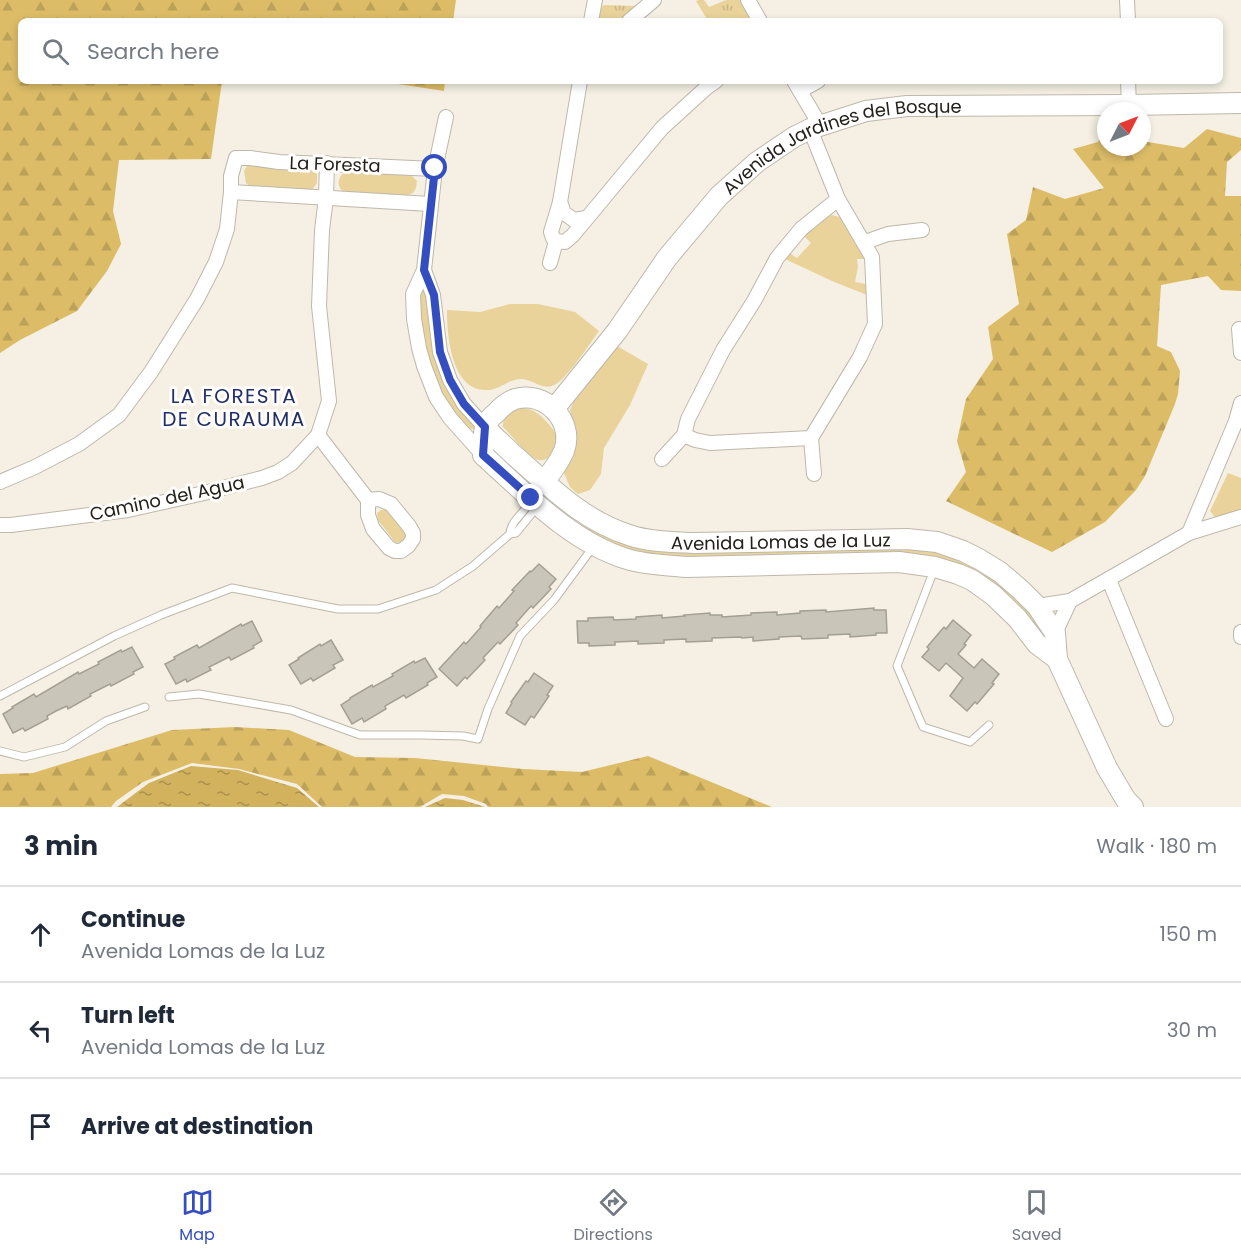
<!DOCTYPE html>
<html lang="en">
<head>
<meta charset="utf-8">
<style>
  body { margin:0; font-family:Poppins,sans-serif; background:#f2f2f3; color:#1f2937 }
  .compass { position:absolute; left:1097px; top:102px; width:54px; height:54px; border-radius:50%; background:#fff; box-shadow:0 3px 9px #0003; rotate:48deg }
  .stop { position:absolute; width:18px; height:18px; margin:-14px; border:4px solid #354ebf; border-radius:50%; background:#fff }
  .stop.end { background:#354ebf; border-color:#fff; box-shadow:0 2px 6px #0008 }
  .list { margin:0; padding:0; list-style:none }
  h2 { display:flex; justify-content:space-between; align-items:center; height:78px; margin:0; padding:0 24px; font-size:26px }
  h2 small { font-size:20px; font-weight:400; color:#747a83 }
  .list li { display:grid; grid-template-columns:39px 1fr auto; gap:18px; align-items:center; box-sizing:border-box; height:96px; padding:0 24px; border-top:2px solid #e0e1e3 }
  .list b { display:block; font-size:22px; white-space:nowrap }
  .list p { margin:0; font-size:20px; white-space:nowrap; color:#747a83 }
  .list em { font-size:20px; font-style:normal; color:#747a83 }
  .icon { flex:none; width:33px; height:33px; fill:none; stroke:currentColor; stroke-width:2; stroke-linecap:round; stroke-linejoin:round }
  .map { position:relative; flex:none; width:1241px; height:807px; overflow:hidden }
  .search { position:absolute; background:#fff; box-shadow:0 3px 9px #0003; left:18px; right:18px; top:18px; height:66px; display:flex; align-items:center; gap:15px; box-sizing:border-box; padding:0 21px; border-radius:9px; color:#747a83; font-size:22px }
  .sheet { height:366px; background:#fff }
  nav { display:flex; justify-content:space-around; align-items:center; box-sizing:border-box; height:84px; border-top:2px solid #e0e1e3; background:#fff; font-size:16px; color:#747a83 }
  nav a { display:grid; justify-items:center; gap:3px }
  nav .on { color:#354ebf }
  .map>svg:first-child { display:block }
  .grass { fill:#e9d39a }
  .forest { fill:url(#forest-firs) }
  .park { fill:url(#park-tufts) }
  .water { fill:url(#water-ripples) }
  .building { fill:#cac5b9; stroke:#a39f92; stroke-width:1.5 }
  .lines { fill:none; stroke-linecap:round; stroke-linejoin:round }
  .lane-casing { stroke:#bdb8ab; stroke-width:9 }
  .street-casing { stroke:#bdb8ab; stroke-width:16 }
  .secondary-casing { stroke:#bdb8ab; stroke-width:22 }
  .lane { stroke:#fff; stroke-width:7 }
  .street { stroke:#fff; stroke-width:14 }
  .secondary { stroke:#fff; stroke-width:20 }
  .route { stroke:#354ebf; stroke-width:8 }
  .labels { text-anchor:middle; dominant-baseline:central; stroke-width:6; stroke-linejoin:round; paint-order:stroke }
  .street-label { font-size:18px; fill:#23211c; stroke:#fefdfb }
  .neighbourhood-label { font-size:20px; letter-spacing:1.5px; fill:#202f67; stroke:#fefdfb }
</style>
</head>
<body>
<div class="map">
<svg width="1241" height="807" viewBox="0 0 1241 807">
  <defs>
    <pattern id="forest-firs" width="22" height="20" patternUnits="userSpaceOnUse" patternTransform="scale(1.5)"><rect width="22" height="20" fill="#dcbc67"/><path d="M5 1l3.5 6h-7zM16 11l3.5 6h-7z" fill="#bca159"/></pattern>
    <pattern id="park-tufts" width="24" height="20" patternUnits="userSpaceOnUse" patternTransform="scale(1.5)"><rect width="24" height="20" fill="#e9d39a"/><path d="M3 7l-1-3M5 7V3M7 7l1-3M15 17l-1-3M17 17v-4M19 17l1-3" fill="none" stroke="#c8b584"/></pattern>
    <pattern id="water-ripples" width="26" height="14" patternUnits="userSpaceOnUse" patternTransform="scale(1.5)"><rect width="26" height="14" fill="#d2b25d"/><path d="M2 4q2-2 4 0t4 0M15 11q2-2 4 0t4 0" fill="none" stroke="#aa904c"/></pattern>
  </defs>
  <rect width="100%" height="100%" fill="#f5f0e3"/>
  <g class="grass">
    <polygon points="253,164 269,168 311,169 317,174 317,183 312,190 253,189 246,183 244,171 247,166"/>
    <path d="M348 169 409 173 417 181 416 188 413 193 408 195 344 193C335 184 338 177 348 169Z"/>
    <polygon points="832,215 843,218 866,259 857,259 858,267 855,282 866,284 867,295 832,281 785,259 788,252 797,258 811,243 802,234 826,217"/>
    <polygon points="425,288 428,296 430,324 479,429 471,429 465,427 442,396 429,361 421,326 420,295"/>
    <path d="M510 304H538L575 312 599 331C589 345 571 372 559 382 543 394 536 379 520 379 507 380 498 391 485 390 451 389 447 335 447 310L480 312Z"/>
    <polygon points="617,346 648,364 630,405 604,448 601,474 590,490 578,494 570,487 563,471 573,423 570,410 574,401"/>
    <path d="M516 408C529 407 536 411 545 420 549 425 554 429 556 435 559 449 547 468 532 457 522 449 512 436 503 427 502 417 509 414 516 408Z"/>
    <polygon points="1228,473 1241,478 1241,513 1217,520 1210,511"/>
    <polygon points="558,503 609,534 933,548 974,563 1021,600 1040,625 1038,628 1036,630 971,571 670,561 604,544"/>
    <polygon points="381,510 389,510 405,533 406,539 401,543 395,542 378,520 377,513"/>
  </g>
  <g class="forest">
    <polygon points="0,0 456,0 453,21 21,21 21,81 222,81 211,159 119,160 113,211 121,244 107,271 77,311 20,340 0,353"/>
    <polygon points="378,81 445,81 444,91"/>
    <polygon points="1106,125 1106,147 1142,147 1142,141 1184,148 1207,129 1241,138 1241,150 1227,162 1225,196 1241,196 1241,291 1221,290 1208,276 1161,285 1157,346 1171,352 1180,371 1178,394 1175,404 1145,476 1136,490 1105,522 1052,552 946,501 966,472 957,441 966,399 993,359 988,327 1019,304 1007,234 1026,220 1033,187 1065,199 1104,188 1073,149 1098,142"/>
    <polygon points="235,727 289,730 355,757 415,758 523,769 582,772 648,756 772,807 488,807 486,804 464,796 442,794 420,807 322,807 297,784 239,769 192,763 143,782 116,801 111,807 0,807 0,774 33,773 172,730"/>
  </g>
  <g class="park">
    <polygon points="699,0 704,0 709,7 726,0 742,0 754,21 708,21 696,1"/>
    <polygon points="604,5 636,6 637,8 622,21 597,21 600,8"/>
  </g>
  <g class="water">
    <polygon points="191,766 238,770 297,788 319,807 117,807 149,783"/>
    <polygon points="445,798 463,800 485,807 425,807"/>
  </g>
  <g class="building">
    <polygon points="539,564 556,579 549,587 551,589 533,608 531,606 516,623 518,625 500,644 498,642 483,658 485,660 467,679 465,677 457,686 439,669 464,642 466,644 481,627 480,626 497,606 499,608 514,591 512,590 530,571 531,572"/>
    <polygon points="874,608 874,610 886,610 887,633 876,633 876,635 850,637 850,634 828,635 828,638 802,639 801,636 779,637 779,639 753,641 753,637 742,638 741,637 712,638 712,641 686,642 686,639 664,640 664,643 638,644 638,641 615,642 615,645 589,646 589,643 578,643 577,621 588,621 588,618 613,617 614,620 636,619 636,617 662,615 662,618 673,617 685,616 684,615 710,613 710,615 722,615 722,617 751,615 751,613 777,612 777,615 800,613 800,611 826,610 826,612"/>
    <polygon points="953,620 971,635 964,644 966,645 958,654 974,668 982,659 999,674 992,683 994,684 977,704 975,702 967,711 950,696 963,678 946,663 939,671 922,657 929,649 927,647 944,627 946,629"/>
    <polygon points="252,621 262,641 253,646 254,648 231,660 229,657 209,667 211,670 187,682 186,679 176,684 165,664 175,659 174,657 197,645 199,648 241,624 242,626"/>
    <polygon points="331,640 343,660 333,665 335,668 313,681 311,678 301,684 289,665 299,659 298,658 320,644 321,646"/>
    <polygon points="132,647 143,667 133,672 134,674 111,686 110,684 90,694 91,696 68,709 67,706 56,711 47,716 48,719 25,731 23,728 13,733 3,714 13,708 12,707 34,694 36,697 78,672 79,674 99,664 98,662 121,650 122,652"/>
    <polygon points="425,658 437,677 427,683 428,685 406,698 404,695 385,706 386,709 364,722 362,718 352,724 341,705 350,699 350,698 372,685 373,687 393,676 392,674 414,661 415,663"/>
    <polygon points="534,673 553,686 547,695 549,696 534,718 531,716 525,725 506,713 512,703 511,702 526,681 528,682"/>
  </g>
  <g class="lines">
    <g class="lane-casing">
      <g id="lane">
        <path d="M510 534C510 521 525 513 530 501"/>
        <polyline points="934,570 897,666 923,727 970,742 989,725"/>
        <polyline points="0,696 114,636 161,615 232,588 338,609 378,609 436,590 473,566 510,534 516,533 533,512 538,508"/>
        <polyline points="169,697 199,694 291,710 360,735 422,735 463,736 478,739 488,709 520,636 554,600 593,547"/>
        <polyline points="0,751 24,757 65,747 106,721 145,707"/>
      </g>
    </g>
    <g class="street-casing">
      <g id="street">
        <polyline points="748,0 760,21"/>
        <polyline points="1127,0 1128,21"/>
        <polyline points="591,21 595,0"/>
        <polyline points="629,21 654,0"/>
        <polyline points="794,81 820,125"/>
        <polyline points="1128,81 1129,105"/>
        <polyline points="800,91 818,81"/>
        <polyline points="446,117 435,169 424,270 413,294 414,319 419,348 424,366 436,397 450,418 483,455"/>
        <polyline points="231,192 430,204"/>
        <polyline points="560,202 564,213 574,220 586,218"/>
        <polyline points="556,241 565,242 573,235 662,128 706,88 716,81"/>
        <polyline points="865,242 888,234 922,230"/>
        <polyline points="550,263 556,241 553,238 551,232 560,202 580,81"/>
        <polyline points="424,270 433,295 440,352 450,380 464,404 485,427"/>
        <polyline points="1239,329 1241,353"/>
        <polyline points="318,435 368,500 368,515 373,529 389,548 395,551 401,551 408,546 413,539 413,533 409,526 391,504 379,499 368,500"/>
        <polyline points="684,435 695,440 710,443 811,438 860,357 875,324 872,257 838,199 810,129"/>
        <polyline points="811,438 814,474"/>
        <polyline points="662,459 684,435 688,419 723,350 754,301 777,258 801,229 838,199"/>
        <polyline points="0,482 35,467 79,444 119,415 151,372 197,299 216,262 227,229 231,192 231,176 236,158 250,158 279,162 435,169"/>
        <polyline points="0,525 11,525 128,510 204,493 262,478 278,472 292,463 318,435 329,401 319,306 322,230 326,198 327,163"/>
        <polyline points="1189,533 1236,421 1241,403"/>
        <polyline points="1109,580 1166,719"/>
        <polyline points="1037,606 1070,601 1189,533 1241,517"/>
        <polyline points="1241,632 1241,637"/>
        <polyline points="1055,633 1070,601"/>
      </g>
    </g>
    <g class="secondary-casing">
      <g id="secondary">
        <path id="s1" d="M554 409 617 331 667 258 719 196 757 162 794 137 810 129 866 111 907 106 1129 105 1241 103"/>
        <path id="s2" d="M485 427C500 443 516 457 533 472 562 498 591 523 629 535 649 542 673 542 694 543L907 539 937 542 963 551 979 559 1000 572 1021 590 1037 606 1055 633 1057 659 1107 768 1126 800 1133 807"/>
        <path d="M544 481C552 472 559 462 564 451 575 421 545 390 515 399 507 402 501 407 496 413 492 416 487 422 485 427 483 435 484 447 483 455 526 494 571 542 627 559 646 565 667 565 686 567L899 562 935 567 958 574 972 580 993 595 1017 618 1037 644 1057 659"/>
      </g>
    </g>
    <use href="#lane" class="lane"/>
    <use href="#street" class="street"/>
    <use href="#secondary" class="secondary"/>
  </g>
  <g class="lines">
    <polyline class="route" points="435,168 424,270 434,295 440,352 450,380 464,404 485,427 483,455 531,498"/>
  </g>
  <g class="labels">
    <g class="street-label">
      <text stroke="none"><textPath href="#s1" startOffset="408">Avenida Jardines del Bosque</textPath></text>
      <text transform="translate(335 164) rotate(2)">La Foresta</text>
      <text transform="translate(167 498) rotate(-12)">Camino del Agua</text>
      <text stroke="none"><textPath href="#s2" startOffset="334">Avenida Lomas de la Luz</textPath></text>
    </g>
    <g class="neighbourhood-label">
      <text x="234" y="396">LA FORESTA<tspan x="234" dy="23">DE CURAUMA</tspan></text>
    </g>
  </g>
</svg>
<svg class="compass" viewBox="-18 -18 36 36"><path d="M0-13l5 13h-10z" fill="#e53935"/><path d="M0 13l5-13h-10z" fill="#747a83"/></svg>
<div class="stop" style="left:435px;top:168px"></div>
<div class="stop end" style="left:531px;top:498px"></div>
<div class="search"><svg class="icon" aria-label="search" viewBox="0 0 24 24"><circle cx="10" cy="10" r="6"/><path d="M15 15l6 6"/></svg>Search here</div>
</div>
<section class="sheet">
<h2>3 min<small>Walk · 180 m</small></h2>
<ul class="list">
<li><svg class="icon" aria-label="ahead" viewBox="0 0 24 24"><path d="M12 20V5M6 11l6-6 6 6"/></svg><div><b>Continue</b><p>Avenida Lomas de la Luz</p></div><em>150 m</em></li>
<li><svg class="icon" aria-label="left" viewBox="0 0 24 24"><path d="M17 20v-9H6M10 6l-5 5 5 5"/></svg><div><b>Turn left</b><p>Avenida Lomas de la Luz</p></div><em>30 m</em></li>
<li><svg class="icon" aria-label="arrive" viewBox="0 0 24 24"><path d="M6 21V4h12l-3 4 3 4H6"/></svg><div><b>Arrive at destination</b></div></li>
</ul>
</section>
<nav>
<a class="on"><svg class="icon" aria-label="map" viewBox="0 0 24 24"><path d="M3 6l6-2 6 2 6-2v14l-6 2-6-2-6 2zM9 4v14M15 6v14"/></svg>Map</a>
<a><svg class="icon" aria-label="directions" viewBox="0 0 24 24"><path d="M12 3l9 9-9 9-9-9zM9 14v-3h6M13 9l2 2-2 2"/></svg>Directions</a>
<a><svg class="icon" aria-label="saved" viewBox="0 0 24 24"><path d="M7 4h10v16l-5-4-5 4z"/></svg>Saved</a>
</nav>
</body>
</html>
